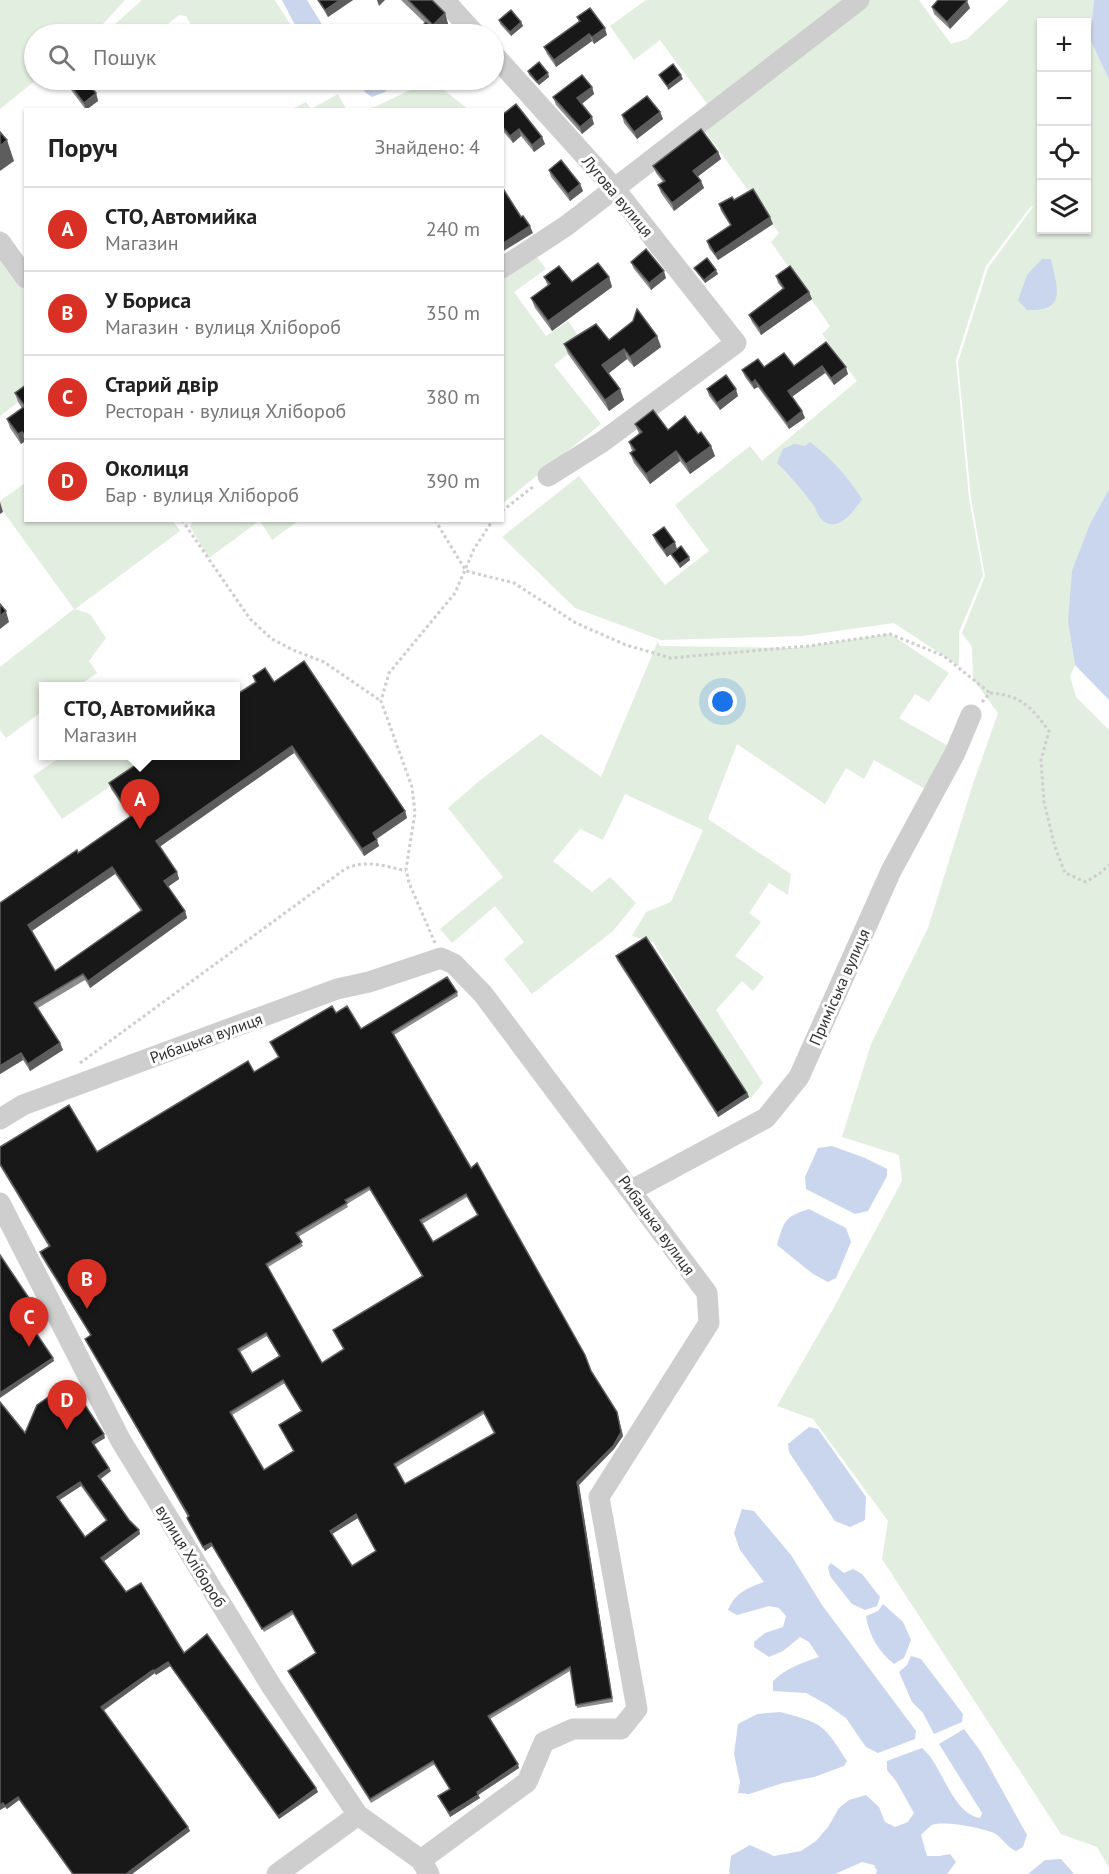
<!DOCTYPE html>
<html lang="uk">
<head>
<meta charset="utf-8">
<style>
  body { margin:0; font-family:"PT Sans",sans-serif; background:#f2f2f2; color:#222 }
  .controls { position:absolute; right:18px; top:18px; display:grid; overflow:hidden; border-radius:0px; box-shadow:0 2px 4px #0004 }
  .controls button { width:54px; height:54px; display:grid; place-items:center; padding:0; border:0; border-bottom:2px solid #e0e0e0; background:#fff; color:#222; font:30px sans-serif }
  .you { position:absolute; left:723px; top:702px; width:21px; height:21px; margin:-15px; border:4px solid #fff; border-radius:50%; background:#1a73e8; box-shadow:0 0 0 9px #1a73e833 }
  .badge { display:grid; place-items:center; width:39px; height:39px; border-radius:50%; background:#d93025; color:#fff; font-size:20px; font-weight:700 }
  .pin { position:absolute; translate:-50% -50px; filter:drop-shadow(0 2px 3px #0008) }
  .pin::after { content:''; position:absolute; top:32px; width:21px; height:18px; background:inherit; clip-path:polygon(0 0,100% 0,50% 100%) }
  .popup { position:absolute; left:39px; top:682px; width:201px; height:78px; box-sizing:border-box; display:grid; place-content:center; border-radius:0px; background:#fff; filter:drop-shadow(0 2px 4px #0005); font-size:20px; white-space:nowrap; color:#767676 }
  .popup b { font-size:22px; color:#222 }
  .popup::after { content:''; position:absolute; left:50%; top:100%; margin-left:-12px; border:12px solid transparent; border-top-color:#fff }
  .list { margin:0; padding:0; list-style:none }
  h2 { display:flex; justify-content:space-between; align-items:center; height:78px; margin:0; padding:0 24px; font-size:26px }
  h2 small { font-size:20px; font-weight:400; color:#767676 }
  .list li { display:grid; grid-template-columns:39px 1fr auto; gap:18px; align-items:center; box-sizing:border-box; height:84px; padding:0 24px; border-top:2px solid #e0e0e0 }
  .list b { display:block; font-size:22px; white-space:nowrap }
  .list p { margin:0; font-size:20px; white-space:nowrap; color:#767676 }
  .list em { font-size:20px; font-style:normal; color:#767676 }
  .icon { flex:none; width:33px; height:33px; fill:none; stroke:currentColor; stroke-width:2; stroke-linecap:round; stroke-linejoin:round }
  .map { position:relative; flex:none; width:1109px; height:1874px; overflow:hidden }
  .search { position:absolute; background:#fff; box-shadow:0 2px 4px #0004; left:24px; top:24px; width:480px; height:66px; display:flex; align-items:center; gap:15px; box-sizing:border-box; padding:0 21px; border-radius:33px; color:#767676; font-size:22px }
  .panel { position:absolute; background:#fff; box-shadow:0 2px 4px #0004; left:24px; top:108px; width:480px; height:414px; border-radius:0px }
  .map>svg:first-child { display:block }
  .green { fill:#e2eedf; fill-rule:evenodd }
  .water { fill:#cad6ee }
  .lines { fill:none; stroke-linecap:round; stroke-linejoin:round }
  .path { stroke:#cecece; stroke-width:3; stroke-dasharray:3 3; stroke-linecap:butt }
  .minor { stroke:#cecece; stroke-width:21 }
  .wall { fill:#8c8c8c; fill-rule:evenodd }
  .shaded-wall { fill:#5d5d5d }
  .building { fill:#181818; stroke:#5d5d5d; stroke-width:1.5; fill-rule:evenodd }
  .labels { text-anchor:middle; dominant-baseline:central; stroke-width:6; stroke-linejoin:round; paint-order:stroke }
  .street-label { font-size:16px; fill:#313131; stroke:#fff }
</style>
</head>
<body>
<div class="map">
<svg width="1109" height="1874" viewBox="0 0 1109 1874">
  <rect width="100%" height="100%" fill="#fff"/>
  <g class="green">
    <polygon points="0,0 125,0 104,23 90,34 34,34 36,80 0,109"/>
    <polygon points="142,0 275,0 295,32 294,34 196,34 186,16 179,15 158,32 159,34 119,34 114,25"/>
    <path d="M646 0H919L951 44 967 39 1009 0H1094L1090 39 1109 80V489L1090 524 1068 622 1075 665 1070 676 1076 697 1109 730V1868L1097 1847 1061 1834 882 1559 888 1521 813 1419 777 1406 833 1309 902 1181 899 1155 842 1137 871 1044 928 928 972 787 998 713 973 679 972 647 962 633 985 576 971 499 958 362 988 268 1033 207 1031 206 986 266 956 360 969 498 983 575 959 632V666L894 623 802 636 661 640 575 608 502 537 579 476 665 585 709 551 675 505 750 446 762 461 857 381 822 334 830 326 771 242 779 233 697 120 711 109 660 40 634 60 610 26ZM1042 22H1086V230H1042Z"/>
    <polygon points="431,80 468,109 365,109 377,106"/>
    <polygon points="338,94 346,109 292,109 306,102 311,109"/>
    <polygon points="533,252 546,269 514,292 546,336 568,321 583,342 554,365 601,424 503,503 503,272"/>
    <polygon points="0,254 26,292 25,397 0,416"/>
    <polygon points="25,483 26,520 173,521 180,531 75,609 90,614 106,638 89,661 97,673 78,686 44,686 44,710 6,738 0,730 0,667 74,609 0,507 0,501"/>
    <polygon points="193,520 259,520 259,521 209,558 190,527"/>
    <polygon points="260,521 298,521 272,540"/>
    <polygon points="890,634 949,673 929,702 915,694 899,718 948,746 925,789 874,760 864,779 846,768 825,804 737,744 708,819 791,874 788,895 769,883 749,913 761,922 735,956 764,977 753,991 742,981 716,1010 763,1083 750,1099 653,942 632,936 646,912 671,902 703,830 625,794 603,840 580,829 553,861 592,892 610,877 636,903 613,931 532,994 504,959 524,942 495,906 452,943 440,929 503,877 448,808 478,782 541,734 601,777 657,643 656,640 660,646 795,648"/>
    <polygon points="62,756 155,756 62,819 33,776"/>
  </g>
  <g class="water">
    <polygon points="282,0 307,0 323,26 323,34 298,34 298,31"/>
    <polygon points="1094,0 1109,0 1109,80 1090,39"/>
    <polygon points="355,80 387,80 390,86 385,92 372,97 366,93"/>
    <path d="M1042 259H1051C1057 288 1068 312 1027 310L1018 300 1027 275Z"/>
    <path d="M810 442C831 458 849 478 862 499 854 511 837 535 821 519 817 515 816 507 812 503 801 489 790 475 777 463L783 449 794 444 805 446Z"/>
    <polygon points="1109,489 1109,700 1075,665 1068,622 1072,571 1090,524"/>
    <polygon points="832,1146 865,1158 887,1169 887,1176 868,1211 855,1214 806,1189 805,1177 818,1148"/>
    <path d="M809 1209 846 1228 851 1242 836 1278 828 1282 813 1274 777 1245C784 1221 784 1217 809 1209Z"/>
    <polygon points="809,1427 818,1429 866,1497 865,1520 850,1527 835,1521 789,1452 788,1444"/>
    <path d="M742 1509 754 1511 791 1555 822 1605 916 1731 915 1739 878 1753 866 1747 846 1718 826 1704 806 1693 773 1691V1681C787 1668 801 1663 819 1657L809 1642 800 1637 783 1651 769 1657 754 1647V1642L765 1633 783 1627 786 1616 779 1608 769 1606 737 1615 728 1610C735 1593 747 1588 764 1582L740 1550 734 1533Z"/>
    <polygon points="831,1563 844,1573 853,1569 862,1574 880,1597 877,1606 865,1610 852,1604 830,1576 828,1567"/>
    <path d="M883 1604 903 1622 911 1640 904 1658 894 1664C879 1652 869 1636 866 1616L878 1611Z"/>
    <polygon points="911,1656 921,1659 963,1714 962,1722 934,1734 923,1713 912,1702 899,1672 907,1665"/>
    <path d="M780 1712C822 1723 824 1724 847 1761L844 1766 814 1777 783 1783 749 1794 738 1793 740 1782 734 1754 738 1724 757 1714Z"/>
    <path d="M964 1729 981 1752 1027 1835 1023 1847 1016 1851C1006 1847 1003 1838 994 1833 982 1828 945 1820 932 1825 929 1827 924 1832 921 1835L927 1856H939L950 1854 956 1862 947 1874H876L877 1871 874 1865 862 1862 835 1874H730L729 1871 731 1856 750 1845 774 1856 801 1851 816 1841 828 1827 839 1808 849 1800 866 1795 879 1807 885 1822 895 1827 908 1822 914 1813 896 1781 887 1770V1761L922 1748C943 1765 951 1813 980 1818L982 1813 939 1744Z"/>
    <polygon points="1061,1859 1074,1874 1028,1874 1045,1860"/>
  </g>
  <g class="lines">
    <g class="path">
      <polyline points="502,511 534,486"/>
      <polyline points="182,520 250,619 272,639 293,650 324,662 381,701"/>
      <polyline points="435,520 466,571 514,583 576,623 626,645 671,658 808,646 890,634 944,656 990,693"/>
      <path d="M982 702 990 693C1021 695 1031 707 1049 731L1041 760 1044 802 1055 847 1065 873 1086 882 1100 873 1109 865"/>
      <polyline points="435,943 409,883 406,869 415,813 412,787 381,701 389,673 455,593 474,549 493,520"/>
      <path d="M80 1063 345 869C366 859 385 866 406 871"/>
    </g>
    <g class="minor">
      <polyline points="444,0 475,34"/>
      <polyline points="494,55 614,188 736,343 602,442 548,476"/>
      <polyline points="0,242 26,278"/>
      <polyline points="502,268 566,226 859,0"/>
      <polyline points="0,1119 23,1105 337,989 369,982 441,958 454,964 483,994 707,1293 709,1323 599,1497 637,1709 621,1729 573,1729 544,1742 527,1782 421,1860"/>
      <polyline points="632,1190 766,1118 799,1077 891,871 955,753 971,715"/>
      <polyline points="0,1203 121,1441 272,1687 358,1815 421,1860 429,1874"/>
      <polyline points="277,1874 358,1815"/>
    </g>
  </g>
  <g class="wall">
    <polygon points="318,0 353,0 328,17"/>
    <polygon points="401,0 432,0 445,13 448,24 438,34 425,23"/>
    <polygon points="932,7 970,8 950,29 934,14"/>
    <polygon points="577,17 607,35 594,44 592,41 556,67 547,54 544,47 579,22"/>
    <polygon points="499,20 521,22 523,26 511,36 500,24"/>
    <polygon points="528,71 549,77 539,85 529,75"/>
    <polygon points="66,80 96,93 98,101 86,110 68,86"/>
    <polygon points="592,87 594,94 582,104 594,124 582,134 556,105 553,97"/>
    <polygon points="660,112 663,119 637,139 624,123 622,115"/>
    <polygon points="502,115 542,137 545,144 534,152 521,136 513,143 502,130"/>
    <polygon points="718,152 721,159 698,176 704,188 674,211 661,193 658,185 663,182 656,173 653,166"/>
    <polygon points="549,170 580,184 583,191 570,201 551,177"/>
    <polygon points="734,200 773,224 718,260 709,248 707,241 730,225 721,211 719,204"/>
    <polygon points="631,262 666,278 651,290 634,269"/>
    <polygon points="694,268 718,274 705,283 696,271"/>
    <polygon points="776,276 809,292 812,299 761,335 752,322 749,315 783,289 778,283"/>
    <polygon points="544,277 572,282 609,277 612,287 552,331 535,308 531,298 548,286"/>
    <polygon points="657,336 661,347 634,367 627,359 608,374 620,389 624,400 609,411 568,354 564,344"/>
    <polygon points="826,342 848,374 834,385 825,373 792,397 805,418 789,429 758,387 754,389 745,377 742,370 794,366"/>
    <polygon points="26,385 26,441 21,444 10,428 7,419 22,408 18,402 15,393"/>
    <polygon points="707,389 738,396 720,410 709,396"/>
    <polygon points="635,424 668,430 698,434 711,446 715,456 690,474 680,461 650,484 634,463 630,453 632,451 629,442 639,434"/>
    <polygon points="653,535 677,549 690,560 680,568 672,557 671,554 667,557 656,542"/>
    <path d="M253 676 274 682 405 811 407 818 376 839 379 846 364 856 294 753 159 847 177 872 179 879 168 887 185 911 187 918 90 988 85 980 38 1008 60 1043 63 1050 30 1071 23 1060 0 1074V903L78 853 130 817 111 789 109 783 255 682ZM115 874 141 911 55 971 32 931Z"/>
    <polygon points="616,956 747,1093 749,1097 718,1117 617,960"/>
    <path d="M457 992 458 996 394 1035 471 1168 618 1416 623 1436 614 1449 579 1485 613 1702 577 1708 570 1671 490 1719 519 1768 478 1795 480 1798 450 1817 438 1796 450 1789 435 1764 371 1803 290 1675 288 1671 316 1653 294 1614 264 1632 212 1546 205 1551 188 1521 187 1518 188 1517 87 1342 85 1339 91 1336 41 1256 40 1252 49 1247 0 1166V1147L97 1152 254 1072 279 1057 270 1042 336 1013 361 1029ZM370 1190 422 1276 333 1330 344 1350 322 1363 268 1267 303 1246 298 1237 348 1207 347 1204ZM467 1197 478 1216 433 1242 422 1224ZM267 1336 279 1356 252 1373 240 1352ZM285 1383 301 1411 279 1425 293 1451 264 1470 232 1415ZM484 1414 494 1434 405 1484 395 1468ZM358 1518 376 1551 352 1566 332 1534Z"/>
    <path d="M0 1402 25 1433 105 1438 94 1445 109 1468 111 1471 101 1479 129 1520 139 1530 140 1534 104 1561 126 1592 184 1653 316 1788 318 1792 279 1819 170 1666 156 1675 155 1673 103 1710 190 1831 132 1874H72L19 1800 7 1809 5 1807 0 1810ZM81 1486 106 1521 85 1537 59 1500Z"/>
  </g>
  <g class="shaded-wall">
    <polygon points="340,0 353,0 328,17 325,10"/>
    <polygon points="377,0 385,0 379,6"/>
    <polygon points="967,1 970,8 950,29 947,22"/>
    <polygon points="445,13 448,24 438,34 436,34 433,25"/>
    <polygon points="521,22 523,26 511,36 510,32"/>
    <polygon points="605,28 607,35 594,44 592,37"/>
    <polygon points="589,34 592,41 556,67 554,60"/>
    <polygon points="548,73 549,77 539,85 537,82"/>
    <polygon points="681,75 683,79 668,90 667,86"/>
    <polygon points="592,87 594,94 580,105 577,98"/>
    <polygon points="96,93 98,101 86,110 84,103"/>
    <polygon points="660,112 663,119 637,139 634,132"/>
    <polygon points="592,117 594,124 582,134 580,127"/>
    <polygon points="519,129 521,136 513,143 510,136"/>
    <polygon points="542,137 545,144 534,152 532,145"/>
    <polygon points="7,140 14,161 0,171 0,146"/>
    <polygon points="718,152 721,159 696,178 693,171"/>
    <polygon points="701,181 704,188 674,211 672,203"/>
    <polygon points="580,184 583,191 570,201 568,194"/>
    <polygon points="770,217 773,224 718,260 715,254"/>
    <polygon points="530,226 533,233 502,252 502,244"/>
    <polygon points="716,270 718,274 705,283 704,280"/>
    <polygon points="664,271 666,278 651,290 649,283"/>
    <polygon points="609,277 612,287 552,331 548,321"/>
    <polygon points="809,292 812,299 761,335 759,328"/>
    <polygon points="657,336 661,347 634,367 630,357"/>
    <polygon points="624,349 627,359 605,376 602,365"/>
    <polygon points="822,366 825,373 790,398 788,391"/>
    <polygon points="846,367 848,374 834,385 831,378"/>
    <polygon points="755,380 758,387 754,389 752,383"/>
    <polygon points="620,389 624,400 609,411 605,400"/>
    <polygon points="736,389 738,396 720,410 717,403"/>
    <polygon points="802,411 805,418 789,429 787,423"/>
    <polygon points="22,432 25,441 21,444 18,434"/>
    <polygon points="711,446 715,456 690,474 686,464"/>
    <polygon points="676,451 680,461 650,484 646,474"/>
    <polygon points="0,502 3,512 0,514"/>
    <polygon points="675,542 677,549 667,557 664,550"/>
    <polygon points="689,557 690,560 680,568 679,564"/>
    <polygon points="6,611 9,622 0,629 0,616"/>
    <polygon points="292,746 294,753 158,848 156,841"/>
    <polygon points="405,811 407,818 375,840 373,833"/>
    <polygon points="377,840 379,846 364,856 362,849"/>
    <polygon points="112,867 115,874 30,932 28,925"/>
    <polygon points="177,872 179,879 166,888 164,881"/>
    <polygon points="185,911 187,918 90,988 88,981"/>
    <polygon points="60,1043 63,1050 30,1071 28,1064"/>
    <polygon points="21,1053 23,1060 0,1074 0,1066"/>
    <polygon points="747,1093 749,1097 718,1117 717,1113"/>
    <polygon points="39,1313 41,1317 29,1324 28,1321"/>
    <polygon points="53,1358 54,1361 0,1398 0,1393"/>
    <polygon points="617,1412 623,1436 614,1449 579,1485 613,1702 577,1482"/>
    <polygon points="104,1434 105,1438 93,1445 92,1442"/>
    <polygon points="109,1468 111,1471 100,1479 98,1476"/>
    <polygon points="80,1482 81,1486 58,1501 57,1497"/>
    <polygon points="356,1514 358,1518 332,1534 330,1531"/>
    <polygon points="139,1530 140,1534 103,1562 101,1558"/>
    <polygon points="211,1543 212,1546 205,1551 203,1547"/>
    <polygon points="168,1662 170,1666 156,1675 154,1671"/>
    <polygon points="153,1670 155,1673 103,1711 101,1707"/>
    <polygon points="518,1764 519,1768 478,1795 480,1798 450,1817 449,1813 477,1792"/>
    <polygon points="316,1788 318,1792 279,1819 278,1816"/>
    <polygon points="18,1797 19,1800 7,1809 5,1806"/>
    <polygon points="3,1803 5,1807 0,1810 0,1806"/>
    <polygon points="188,1827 190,1831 132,1874 126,1874"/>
  </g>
  <g class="building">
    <polygon points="318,0 340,0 325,10"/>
    <polygon points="408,0 432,0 445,13 433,25"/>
    <polygon points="938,0 967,0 967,1 947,22 932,7"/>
    <polygon points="590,8 605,28 592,37 589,34 554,60 544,47 580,21 577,17"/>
    <polygon points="511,10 521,22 510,32 499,20"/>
    <polygon points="426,22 439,34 414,34"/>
    <polygon points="539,62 548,73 537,82 528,71"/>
    <polygon points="673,64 681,75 667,86 659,75"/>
    <polygon points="582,75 592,87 577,98 592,117 580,127 553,97"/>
    <polygon points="66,80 85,80 96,93 84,103"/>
    <polygon points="647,96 660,112 634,132 622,115"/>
    <polygon points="516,104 542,137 532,145 519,129 510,136 502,126 502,115"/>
    <polygon points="701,129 718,152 693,171 701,181 672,203 658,185 665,181 653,166"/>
    <polygon points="0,132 7,140 0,146"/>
    <polygon points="561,160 580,184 568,194 549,170"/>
    <polygon points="502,187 521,217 523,216 530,226 502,244"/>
    <polygon points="753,189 770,217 715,254 707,241 731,225 719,204 732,197 734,200"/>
    <polygon points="646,249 664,271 649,283 631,262"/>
    <polygon points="707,258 716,270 704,280 694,268"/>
    <polygon points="598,263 609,277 548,321 531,298 550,284 544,277 559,266 572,282"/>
    <polygon points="790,266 809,292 759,328 749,315 784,288 776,276"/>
    <polygon points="637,309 657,336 630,357 624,349 602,365 620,389 605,400 564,344 596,324 609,340 633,321"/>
    <polygon points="826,342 846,367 831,378 822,366 788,391 802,411 787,423 755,380 752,383 742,370 758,359 764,367 784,353 794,366"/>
    <polygon points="726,375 736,389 717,403 707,389"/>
    <polygon points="26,385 26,436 22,432 18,434 7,419 25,406 15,393"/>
    <polygon points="653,410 668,430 685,416 698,434 701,432 711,446 686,464 676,451 646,474 630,453 635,450 629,442 642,432 635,424"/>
    <polygon points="664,527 675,542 664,550 653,535"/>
    <polygon points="681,546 689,557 679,564 671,554"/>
    <polygon points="0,604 6,611 0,616"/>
    <path d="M304 661 405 811 373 833 377 840 362 849 292 746 156 841 177 872 164 881 185 911 88 981 83 974 34 1003 60 1043 28 1064 21 1053 0 1066V903L77 850 78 853 131 816 109 783 149 756H236V695L256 682 253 676 265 668 274 682ZM112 867 142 910 55 971 28 925Z"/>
    <polygon points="646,937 747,1093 717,1113 616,956"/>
    <path d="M447 977 457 992 392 1032 471 1168 477 1163 585 1355 591 1371 617 1412 621 1432 613 1446 577 1482 612 1698 576 1705 570 1667 488 1716 518 1764 477 1792 478 1795 449 1813 438 1796 450 1789 433 1761 370 1799 288 1671 316 1653 292 1611 262 1629 211 1543 203 1547 187 1518 189 1516 85 1339 91 1335 40 1252 50 1246 0 1164V1147L69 1105 97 1152 248 1061 254 1072 279 1057 270 1042 332 1006 336 1013 347 1006 361 1029ZM369 1187 423 1276 333 1330 344 1349 322 1363 266 1264 302 1242 296 1233 347 1203 345 1200ZM466 1194 478 1215 433 1242 420 1220ZM266 1333 280 1356 252 1373 238 1349ZM283 1380 302 1411 279 1425 294 1451 264 1470 230 1412ZM483 1411 495 1433 405 1484 394 1464ZM356 1514 376 1551 352 1566 330 1531Z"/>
    <polygon points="0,1255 39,1313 28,1321 53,1358 0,1393"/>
    <path d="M70 1382 104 1434 92 1442 109 1468 98 1476 129 1520 139 1530 101 1558 126 1592 141 1583 184 1653 207 1634 316 1788 278 1816 168 1662 154 1671 153 1670 101 1707 188 1827 126 1874H73L18 1797 5 1806 3 1803 0 1806V1402L25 1433 37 1405ZM80 1482 107 1520 85 1537 57 1497Z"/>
  </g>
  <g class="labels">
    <g class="street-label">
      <text transform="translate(618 196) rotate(50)">Лугова вулиця</text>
      <text transform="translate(839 987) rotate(-66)">Приміська вулиця</text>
      <text transform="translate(206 1038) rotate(-20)">Рибацька вулиця</text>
      <text transform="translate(657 1225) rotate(54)">Рибацька вулиця</text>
      <text transform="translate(191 1556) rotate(58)">вулиця Хлібороб</text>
    </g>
  </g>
</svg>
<div class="controls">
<button>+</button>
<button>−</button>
<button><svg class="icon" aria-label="locate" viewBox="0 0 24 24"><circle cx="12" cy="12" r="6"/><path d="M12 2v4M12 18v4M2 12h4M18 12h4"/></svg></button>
<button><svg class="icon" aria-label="layers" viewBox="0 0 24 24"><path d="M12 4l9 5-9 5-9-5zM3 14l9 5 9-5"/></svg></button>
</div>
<div class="you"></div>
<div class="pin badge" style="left:140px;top:829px">A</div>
<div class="popup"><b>СТО, Автомийка</b>Магазин</div>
<div class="pin badge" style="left:87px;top:1309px">B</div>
<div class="pin badge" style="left:29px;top:1347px">C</div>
<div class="pin badge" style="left:67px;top:1430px">D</div>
<div class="search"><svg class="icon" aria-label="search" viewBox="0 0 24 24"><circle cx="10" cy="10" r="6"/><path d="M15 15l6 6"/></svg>Пошук</div>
<section class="panel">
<h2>Поруч<small>Знайдено: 4</small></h2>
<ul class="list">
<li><span class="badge">A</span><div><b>СТО, Автомийка</b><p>Магазин</p></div><em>240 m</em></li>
<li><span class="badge">B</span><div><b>У Бориса</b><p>Магазин · вулиця Хлібороб</p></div><em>350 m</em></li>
<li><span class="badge">C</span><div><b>Старий двір</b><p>Ресторан · вулиця Хлібороб</p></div><em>380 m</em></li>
<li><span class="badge">D</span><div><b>Околиця</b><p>Бар · вулиця Хлібороб</p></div><em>390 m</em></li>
</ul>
</section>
</div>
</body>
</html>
